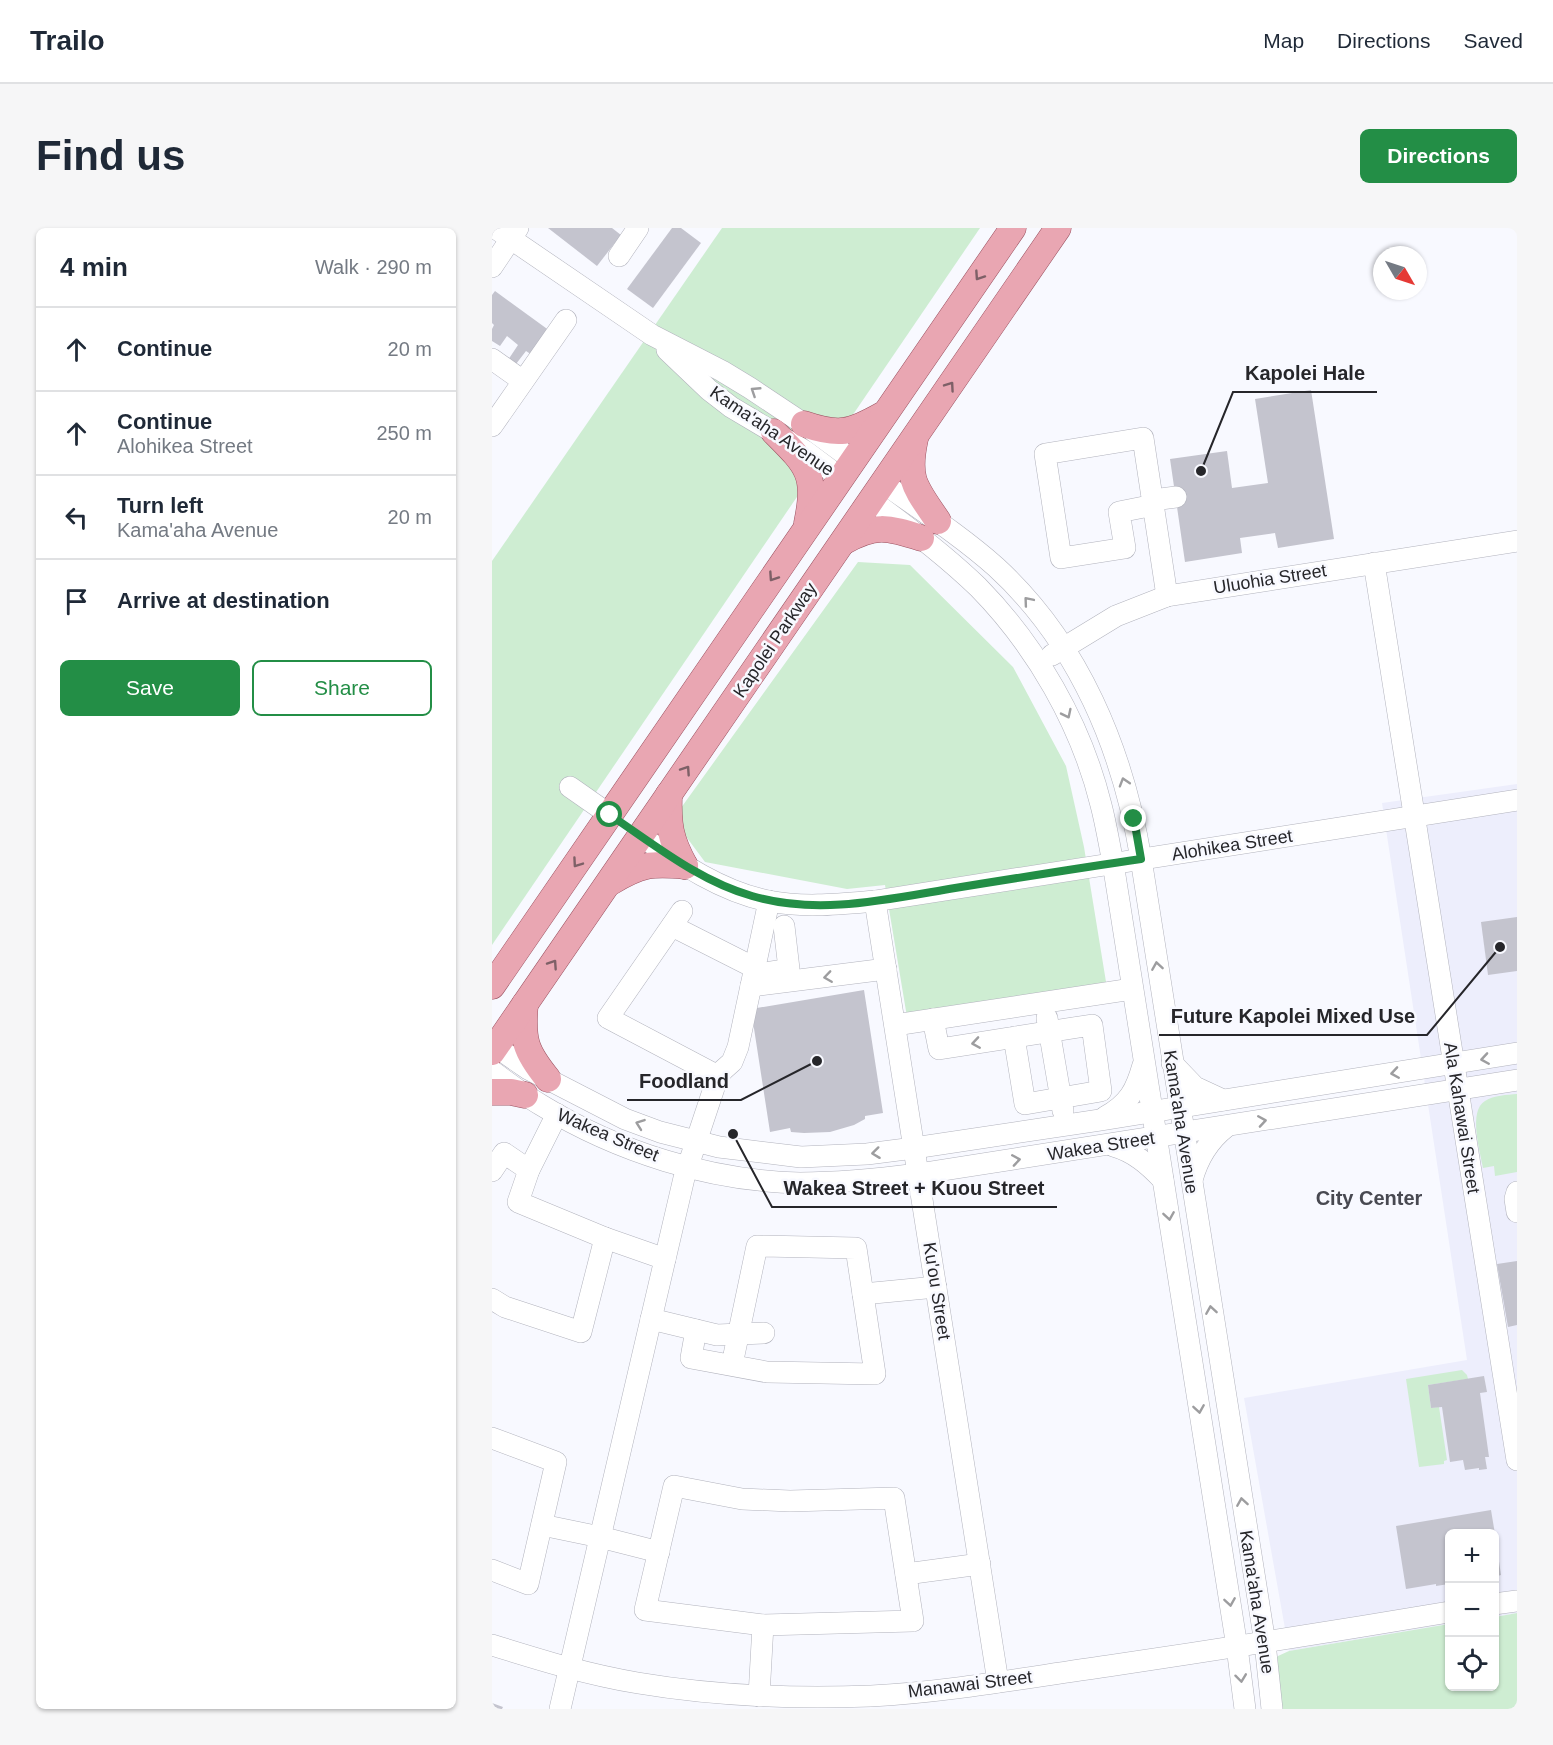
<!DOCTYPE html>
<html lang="en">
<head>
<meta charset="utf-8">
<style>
  body { margin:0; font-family:Arial,sans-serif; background:#f6f6f7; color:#1f2937 }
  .controls { position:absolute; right:18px; bottom:18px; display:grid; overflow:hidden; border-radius:9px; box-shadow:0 2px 4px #0004 }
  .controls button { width:54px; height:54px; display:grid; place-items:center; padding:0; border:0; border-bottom:2px solid #e0e1e3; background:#fff; color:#1f2937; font:30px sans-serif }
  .compass { position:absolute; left:881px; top:18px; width:54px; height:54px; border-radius:50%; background:#fff; box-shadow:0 2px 4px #0004; rotate:129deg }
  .stop { position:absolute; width:18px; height:18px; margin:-14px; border:4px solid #238e46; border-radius:50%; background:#fff }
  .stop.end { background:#238e46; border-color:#fff; box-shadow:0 2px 6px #0008 }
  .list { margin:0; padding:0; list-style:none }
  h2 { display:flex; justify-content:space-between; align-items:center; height:78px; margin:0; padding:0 24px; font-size:26px }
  h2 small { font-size:20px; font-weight:400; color:#747a83 }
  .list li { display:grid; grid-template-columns:39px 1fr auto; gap:18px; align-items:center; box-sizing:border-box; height:84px; padding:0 24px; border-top:2px solid #e0e1e3 }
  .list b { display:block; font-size:22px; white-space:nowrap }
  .list p { margin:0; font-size:20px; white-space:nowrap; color:#747a83 }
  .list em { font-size:20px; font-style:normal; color:#747a83 }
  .actions { display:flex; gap:12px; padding:18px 24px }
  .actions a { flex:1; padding:14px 0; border:2px solid #238e46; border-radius:9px; text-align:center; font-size:21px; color:#238e46 }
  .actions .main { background:#238e46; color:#fff }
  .icon { flex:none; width:33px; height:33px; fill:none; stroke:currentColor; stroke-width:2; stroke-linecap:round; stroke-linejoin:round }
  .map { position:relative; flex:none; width:1025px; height:1481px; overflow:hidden; border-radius:9px }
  header { display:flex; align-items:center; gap:36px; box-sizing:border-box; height:84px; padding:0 30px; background:#fff; border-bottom:2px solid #e0e1e3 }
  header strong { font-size:28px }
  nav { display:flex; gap:33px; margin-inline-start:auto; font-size:21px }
  .intro { display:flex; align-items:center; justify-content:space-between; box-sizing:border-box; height:144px; padding:0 36px }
  h1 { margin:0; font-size:42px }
  .button { padding:15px 27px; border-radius:9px; background:#238e46; color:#fff; font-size:21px; font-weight:700 }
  main { display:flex; gap:36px; padding:0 36px }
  aside { flex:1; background:#fff; border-radius:9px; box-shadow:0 2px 4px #0004 }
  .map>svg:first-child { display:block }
  .built { fill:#edeefc }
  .green { fill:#ceedd2 }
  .building { fill:#c4c4ce }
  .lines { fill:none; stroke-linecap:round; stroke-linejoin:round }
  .minor-casing { stroke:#b2b3bd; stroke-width:22 }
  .major-casing { stroke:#9b5261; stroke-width:27 }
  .minor { stroke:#fff; stroke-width:21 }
  .major { stroke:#e9a6b2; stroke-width:26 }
  .oneway { stroke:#7e6067 }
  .oneway2 { stroke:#9d9d9f }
  .route { stroke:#238e46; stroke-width:8 }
  .labels { text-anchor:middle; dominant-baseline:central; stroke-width:5; stroke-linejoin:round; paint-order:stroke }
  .street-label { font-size:18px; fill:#26262a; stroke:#f8f9ff }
  .neighbourhood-label { font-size:20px; font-weight:bold; fill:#484951; stroke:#f8f9ff }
  .leader { fill:none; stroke:#26262a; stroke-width:2 }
  .callout-dot { fill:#26262a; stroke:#f8f9ff; stroke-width:2 }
  .callout-label { font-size:20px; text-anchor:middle; font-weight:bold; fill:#26262a; stroke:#f8f9ff; stroke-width:5; stroke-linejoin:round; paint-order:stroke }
</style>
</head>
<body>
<header>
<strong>Trailo</strong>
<nav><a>Map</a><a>Directions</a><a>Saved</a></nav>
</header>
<div class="intro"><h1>Find us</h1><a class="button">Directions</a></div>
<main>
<aside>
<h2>4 min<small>Walk · 290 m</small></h2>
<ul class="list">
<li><svg class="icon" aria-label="ahead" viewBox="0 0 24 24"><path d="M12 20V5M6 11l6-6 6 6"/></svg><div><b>Continue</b></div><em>20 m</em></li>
<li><svg class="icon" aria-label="ahead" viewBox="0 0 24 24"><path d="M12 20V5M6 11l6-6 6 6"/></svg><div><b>Continue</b><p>Alohikea Street</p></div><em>250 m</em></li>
<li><svg class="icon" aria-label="left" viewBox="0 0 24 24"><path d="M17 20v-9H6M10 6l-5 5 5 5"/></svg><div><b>Turn left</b><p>Kama'aha Avenue</p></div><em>20 m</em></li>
<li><svg class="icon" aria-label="arrive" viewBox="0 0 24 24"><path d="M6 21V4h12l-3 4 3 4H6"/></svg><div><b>Arrive at destination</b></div></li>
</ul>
<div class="actions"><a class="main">Save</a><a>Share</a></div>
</aside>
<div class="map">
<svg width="1025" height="1481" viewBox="0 0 1025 1481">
  <rect width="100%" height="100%" fill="#f8f9ff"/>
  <polygon class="built" points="1025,556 1025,1385 1003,1389 1002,1306 957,1306 957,1396 797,1423 752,1170 975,1132 890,575"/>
  <g class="green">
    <polygon points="230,0 488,0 0,717 0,333"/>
    <polygon points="366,334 418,337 521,439 574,538 592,619 615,760 417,801 393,657 355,661 213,634 181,591"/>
    <path d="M1025 866V944L1003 948 1002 938 991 940C988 923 976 883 993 873 1002 867 1015 867 1025 866Z"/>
    <polygon points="970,1142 975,1147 976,1151 936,1157 939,1180 947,1179 955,1232 952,1233 952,1236 927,1239 914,1151"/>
    <polygon points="1025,1385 1025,1481 781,1481 782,1433 786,1428 797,1423 957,1396 957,1458 1002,1458 1003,1389"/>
  </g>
  <g class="building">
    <polygon points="56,0 120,0 129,7 105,38"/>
    <polygon points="180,0 189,0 209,15 161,80 135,61"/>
    <polygon points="3,63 58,103 40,127 34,123 24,136 16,132 26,117 15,108 8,118 0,113 0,101 2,97 0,95 0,67"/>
    <polygon points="819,162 842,311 786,320 783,305 748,310 750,325 693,334 678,231 735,223 740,260 776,255 763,171"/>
    <polygon points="1025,689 1025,743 996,747 989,694"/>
    <polygon points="372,762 391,885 373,888 373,891 362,897 338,904 312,905 299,904 298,900 278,904 259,781"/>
    <polygon points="1025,1033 1025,1097 1016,1099 1005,1036"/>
    <polygon points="992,1148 995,1164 988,1165 997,1229 993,1229 995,1241 987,1242 987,1240 973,1242 971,1232 958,1234 950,1179 939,1180 936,1157"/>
    <polygon points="999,1282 1003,1306 957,1306 957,1356 944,1358 944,1356 914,1361 904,1298"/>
    <polygon points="1002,1313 1004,1313 1009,1347 1002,1349"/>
    <polygon points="0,1475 11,1479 10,1481 0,1481"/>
  </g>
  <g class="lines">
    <g class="minor-casing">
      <g id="minor">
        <polyline points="3,0 160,107 230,143 258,160 312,196 361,232"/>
        <polyline points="127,28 146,0"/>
        <polyline points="0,39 26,0"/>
        <polyline points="175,122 217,162 239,179 313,223 349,250"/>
        <polyline points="0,131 31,153"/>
        <polyline points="0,198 74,92"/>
        <path d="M391 255C429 282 469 308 504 339 587 415 631 522 649 631L773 1415 780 1481"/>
        <path d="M379 272C416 299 453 327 486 359 544 418 589 496 609 577 614 596 617 615 621 635L745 1419 753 1481"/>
        <polyline points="661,272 684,269"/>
        <polyline points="662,277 627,284 633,320 569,330 553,226 651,210 675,368"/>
        <polyline points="882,335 1025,1232"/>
        <polyline points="560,427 624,388 675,368 1025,313"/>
        <polyline points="78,559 118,587"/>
        <path d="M149 608C188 635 228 663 276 673 312 680 348 676 383 673L1025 572"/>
        <polyline points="383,673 506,1454"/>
        <polyline points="190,683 116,790 226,848"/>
        <polyline points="180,698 263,740"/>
        <polyline points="272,745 297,741 292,698"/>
        <polyline points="259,758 394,741"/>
        <polyline points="555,790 571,883"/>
        <polyline points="441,791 447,821 600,797 609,863 533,876 522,809"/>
        <polyline points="403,797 640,761"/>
        <polyline points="0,816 36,841 133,891 168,904 227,919 309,929 375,926 422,920 608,892 1025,825"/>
        <polyline points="680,835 703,859 731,872"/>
        <path d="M0 843C16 855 32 867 49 877 126 924 218 953 308 955 348 955 387 951 426 946L1025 852"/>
        <polyline points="65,886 37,942 26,974 113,1010 173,1031"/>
        <path d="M613 889C637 876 644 862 651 837"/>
        <path d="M621 918C642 924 656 936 671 952"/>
        <polyline points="0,943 12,925 37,942"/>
        <path d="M700 952C706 930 716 913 734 899"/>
        <polyline points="1025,964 1023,971 1025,984"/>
        <polyline points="371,1066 444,1059"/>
        <polyline points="0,1071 13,1079 89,1104 113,1010"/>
        <polyline points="159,1091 225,1107 272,1105"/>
        <polyline points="204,1102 199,1130 275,1144 383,1146 364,1020 265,1018 242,1127"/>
        <polyline points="0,1210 64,1234 36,1356 0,1342"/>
        <polygon points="182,1258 250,1271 298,1273 402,1270 421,1393 271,1397 153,1382"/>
        <polyline points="50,1297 108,1309 167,1324"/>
        <polyline points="414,1346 488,1336"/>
        <polyline points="1002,1376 1025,1373"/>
        <path d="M0 1417C48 1432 97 1447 146 1455 223 1468 301 1471 379 1468 458 1464 537 1449 616 1438 730 1421 844 1403 957 1384"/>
        <polyline points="267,1468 271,1397"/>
        <polyline points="68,1481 192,950 226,848 231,842 240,834 246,819 277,673"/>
      </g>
    </g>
    <g class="major-casing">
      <g id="major">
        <path d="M312 196C347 208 358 205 390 187"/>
        <path d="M282 204C316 238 325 246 315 295"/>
        <path d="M423 211C414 253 424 260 446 293"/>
        <path d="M351 314C383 296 395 299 429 310"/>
        <path d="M177 566C176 597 178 611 193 638"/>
        <path d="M119 654C149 636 159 635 193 638"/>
        <polyline points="0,758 521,0"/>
        <path d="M33 776C30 812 33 823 56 851"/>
        <polyline points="0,824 566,0"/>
        <polyline points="0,864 19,864 33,867"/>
      </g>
    </g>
    <use href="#minor" class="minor"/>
    <use href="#major" class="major"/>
  </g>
  <defs><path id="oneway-chevron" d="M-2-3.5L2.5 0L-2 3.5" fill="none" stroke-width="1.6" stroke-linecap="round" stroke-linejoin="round" transform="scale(1.5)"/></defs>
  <g class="oneway">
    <use href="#oneway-chevron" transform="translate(487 48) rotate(124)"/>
    <use href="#oneway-chevron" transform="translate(458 158) rotate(-55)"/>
    <use href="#oneway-chevron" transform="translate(281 349) rotate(124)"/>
    <use href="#oneway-chevron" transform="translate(194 542) rotate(-56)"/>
    <use href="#oneway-chevron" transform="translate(85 635) rotate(125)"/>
    <use href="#oneway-chevron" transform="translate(61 736) rotate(-56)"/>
  </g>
  <g class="oneway2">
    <use href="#oneway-chevron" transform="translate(263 163) rotate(-147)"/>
    <use href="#oneway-chevron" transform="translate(536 373) rotate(-130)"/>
    <use href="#oneway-chevron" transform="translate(575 486) rotate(64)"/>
    <use href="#oneway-chevron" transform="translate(632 554) rotate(-107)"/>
    <use href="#oneway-chevron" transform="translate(665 738) rotate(-99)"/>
    <use href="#oneway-chevron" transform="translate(336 749) rotate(172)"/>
    <use href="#oneway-chevron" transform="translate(484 815) rotate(171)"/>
    <use href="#oneway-chevron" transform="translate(993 831) rotate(171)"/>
    <use href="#oneway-chevron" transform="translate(903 845) rotate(171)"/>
    <use href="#oneway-chevron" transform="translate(770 893) rotate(-9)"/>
    <use href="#oneway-chevron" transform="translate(148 896) rotate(-160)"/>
    <use href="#oneway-chevron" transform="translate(384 925) rotate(173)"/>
    <use href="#oneway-chevron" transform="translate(524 932) rotate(-9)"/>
    <use href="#oneway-chevron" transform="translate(677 988) rotate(81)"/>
    <use href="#oneway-chevron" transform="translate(719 1082) rotate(-99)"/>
    <use href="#oneway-chevron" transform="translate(707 1181) rotate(81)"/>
    <use href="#oneway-chevron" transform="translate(750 1274) rotate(-99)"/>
    <use href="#oneway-chevron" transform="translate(738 1374) rotate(81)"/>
    <use href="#oneway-chevron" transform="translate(749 1450) rotate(83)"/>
  </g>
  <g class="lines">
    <path class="route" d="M118 587C163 617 207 653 260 668 326 688 397 671 463 660 525 650 587 640 649 631L642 591"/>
  </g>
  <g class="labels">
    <g class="street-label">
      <text transform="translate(280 203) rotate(34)">Kama'aha Avenue</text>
      <text transform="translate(778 351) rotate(-9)">Uluohia Street</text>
      <text transform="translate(283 412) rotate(-56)">Kapolei Parkway</text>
      <text transform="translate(740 617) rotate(-9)">Alohikea Street</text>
      <text transform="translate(970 890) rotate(81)">Ala Kahawai Street</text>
      <text transform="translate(689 894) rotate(81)">Kama'aha Avenue</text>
      <text transform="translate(116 907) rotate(23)">Wakea Street</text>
      <text transform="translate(609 918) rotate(-9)">Wakea Street</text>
      <text transform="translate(445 1063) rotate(81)">Ku'ou Street</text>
      <text transform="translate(765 1374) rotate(81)">Kama'aha Avenue</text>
      <text transform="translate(478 1456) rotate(-7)">Manawai Street</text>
    </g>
    <g class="neighbourhood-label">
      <text x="877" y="970">City Center</text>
    </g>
  </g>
  <path class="leader" d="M709 243L741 164H885M1008 719L935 807H667M325 833L249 872H135M241 906L280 979H565"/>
  <g class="callout-dot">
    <circle cx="709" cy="243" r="6"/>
    <circle cx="1008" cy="719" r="6"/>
    <circle cx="325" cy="833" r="6"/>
    <circle cx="241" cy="906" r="6"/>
  </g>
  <g class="callout-label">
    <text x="813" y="152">Kapolei Hale</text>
    <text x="801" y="795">Future Kapolei Mixed Use</text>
    <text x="192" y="860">Foodland</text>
    <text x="422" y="967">Wakea Street + Kuou Street</text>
  </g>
</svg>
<div class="controls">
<button>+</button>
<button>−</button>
<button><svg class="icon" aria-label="locate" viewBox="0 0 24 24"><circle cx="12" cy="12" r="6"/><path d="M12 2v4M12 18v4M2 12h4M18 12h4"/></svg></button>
</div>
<svg class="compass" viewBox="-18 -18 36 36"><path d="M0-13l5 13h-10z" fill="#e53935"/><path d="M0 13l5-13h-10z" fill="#747a83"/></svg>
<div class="stop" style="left:118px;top:587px"></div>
<div class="stop end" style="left:642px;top:591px"></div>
</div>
</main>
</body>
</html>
